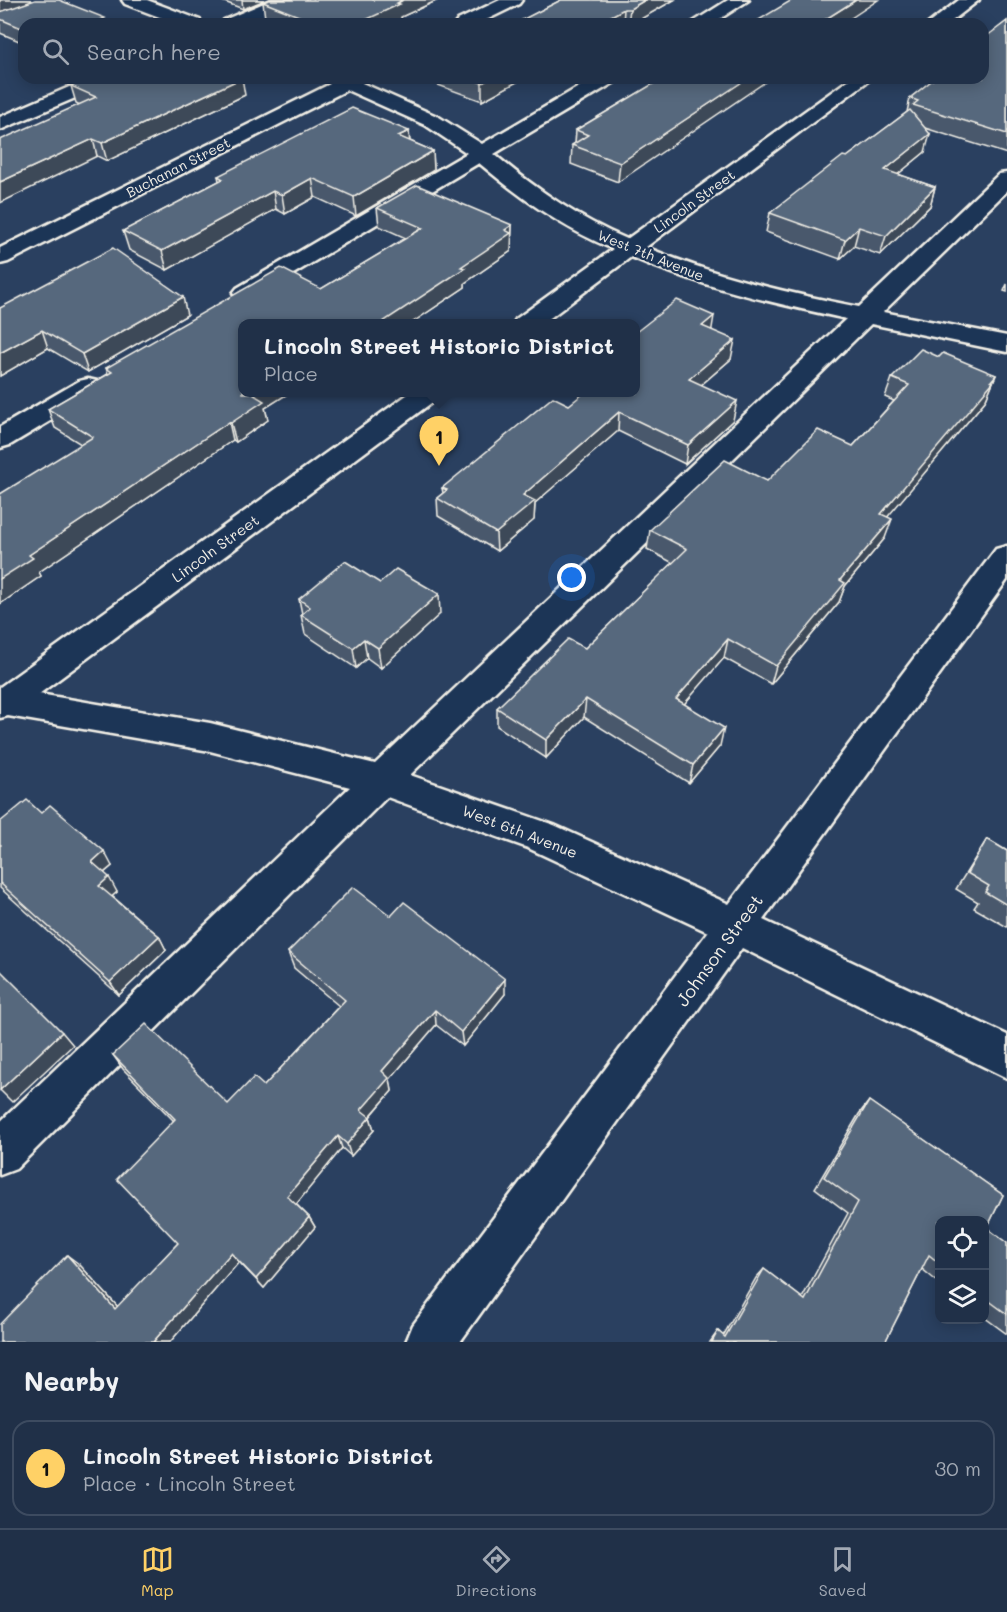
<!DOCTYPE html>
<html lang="en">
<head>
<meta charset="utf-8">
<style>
  body { margin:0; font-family:Mali,sans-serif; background:#28384f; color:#f1f3f6 }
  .controls { position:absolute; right:18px; bottom:18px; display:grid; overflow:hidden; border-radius:12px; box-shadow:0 3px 15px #0003 }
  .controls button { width:54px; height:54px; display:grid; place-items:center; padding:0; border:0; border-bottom:2px solid #3d4b60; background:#203048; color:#f1f3f6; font:30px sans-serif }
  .you { position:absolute; left:572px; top:578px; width:21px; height:21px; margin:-15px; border:4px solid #fff; border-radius:50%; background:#1a73e8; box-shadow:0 0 0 9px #1a73e833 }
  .badge { display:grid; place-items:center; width:39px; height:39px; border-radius:50%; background:#ffd166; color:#111; font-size:20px; font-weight:700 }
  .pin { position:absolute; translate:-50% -50px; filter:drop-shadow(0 2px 3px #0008) }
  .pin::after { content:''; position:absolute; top:32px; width:21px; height:18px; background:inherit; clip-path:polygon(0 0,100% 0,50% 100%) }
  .popup { position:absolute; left:238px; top:319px; width:402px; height:78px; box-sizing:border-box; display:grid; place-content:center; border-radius:12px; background:#203048; filter:drop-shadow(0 2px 4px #0005); font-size:20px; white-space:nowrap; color:#a2a9b4 }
  .popup b { font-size:22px; color:#f1f3f6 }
  .popup::after { content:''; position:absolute; left:50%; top:100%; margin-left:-12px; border:12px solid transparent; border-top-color:#203048 }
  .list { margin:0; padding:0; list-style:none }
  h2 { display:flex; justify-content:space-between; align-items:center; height:78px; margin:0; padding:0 24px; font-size:26px }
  h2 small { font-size:20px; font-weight:400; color:#a2a9b4 }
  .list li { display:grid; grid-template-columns:39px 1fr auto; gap:18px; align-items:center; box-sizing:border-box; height:96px; margin:0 12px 12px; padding:0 12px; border:2px solid #3d4b60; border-radius:18px }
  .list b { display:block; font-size:22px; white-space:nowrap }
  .list p { margin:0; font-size:20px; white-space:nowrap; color:#a2a9b4 }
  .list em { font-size:20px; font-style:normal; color:#a2a9b4 }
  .icon { flex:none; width:33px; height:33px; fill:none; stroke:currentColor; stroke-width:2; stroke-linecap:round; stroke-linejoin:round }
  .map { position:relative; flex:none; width:1007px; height:1342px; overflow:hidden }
  .search { position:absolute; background:#203048; box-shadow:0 3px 15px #0003; left:18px; right:18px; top:18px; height:66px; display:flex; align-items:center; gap:15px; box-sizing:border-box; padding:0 21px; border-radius:18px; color:#a2a9b4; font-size:22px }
  .sheet { height:186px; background:#203048 }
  nav { display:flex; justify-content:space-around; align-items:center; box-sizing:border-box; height:84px; border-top:2px solid #3d4b60; background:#203048; font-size:16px; color:#a2a9b4 }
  nav a { display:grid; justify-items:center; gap:3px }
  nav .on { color:#ffd166 }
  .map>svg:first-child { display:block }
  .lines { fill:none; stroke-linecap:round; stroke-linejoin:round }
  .minor-casing { stroke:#f4f1e8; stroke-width:5 }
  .minor { fill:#1d3557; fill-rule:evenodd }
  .wall { fill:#4a596c; stroke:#f4f1e8; stroke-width:1.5 }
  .shaded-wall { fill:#3c4858; stroke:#f4f1e8; stroke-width:1.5 }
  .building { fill:#56677d; stroke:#f4f1e8; stroke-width:1.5 }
  .labels { text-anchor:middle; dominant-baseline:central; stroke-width:4.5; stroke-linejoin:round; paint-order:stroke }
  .far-street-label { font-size:14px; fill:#f4f1e8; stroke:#1d3557 }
  .street-label { font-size:15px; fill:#f4f1e8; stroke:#1d3557 }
  .near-street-label { font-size:18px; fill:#f4f1e8; stroke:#1d3557 }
</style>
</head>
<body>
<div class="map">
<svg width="1007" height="1342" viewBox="0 0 1007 1342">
  <rect width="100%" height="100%" fill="#2a4060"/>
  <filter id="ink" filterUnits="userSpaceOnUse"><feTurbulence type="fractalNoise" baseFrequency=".0167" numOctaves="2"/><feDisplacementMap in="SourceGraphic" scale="12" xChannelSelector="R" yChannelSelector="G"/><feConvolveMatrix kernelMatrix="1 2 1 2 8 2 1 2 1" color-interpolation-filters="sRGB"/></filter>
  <g filter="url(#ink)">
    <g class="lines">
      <g class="minor-casing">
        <g id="minor">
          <polygon points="122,0 147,0 200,20 203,24 178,24 125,4"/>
          <polygon points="271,0 295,0 292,4 245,24 221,24 224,20"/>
          <polygon points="500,0 522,0 519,4 478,24 455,24 458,20"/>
          <polygon points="728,0 749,0 712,24 690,24"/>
          <polygon points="959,0 979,0 948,24 928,24"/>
          <polygon points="90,78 115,78 113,82 0,130 0,117"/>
          <path d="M324 78H365L362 83 439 117 482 144 594 78H617L615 82 494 154C536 189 577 218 627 239L851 78H872L646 247C714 276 787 293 859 307L999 174 1007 173V191L883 312 1007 336V352L871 324 410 775 554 825 729 904 996 549 1007 546V580L763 920 1007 1035V1078L742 948 460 1342H406L413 1325 708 932 528 848 387 797 16 1169 0 1175V1122L350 787 210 751 8 716 0 718V687L411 392H442L438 398 39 694 210 723 375 764 846 319C774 303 700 287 631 257L542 324H513L516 319 613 249C562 228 521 198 479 163L253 298 245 300 237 298 233 293 237 288 467 153 425 125 347 90 8 262 0 264V248L330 84Z"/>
          <polygon points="88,379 97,381 101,387 97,393 10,445 0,448 0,427 79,381"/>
        </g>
      </g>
      <use href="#minor" class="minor"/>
    </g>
    <g class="wall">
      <polygon points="0,0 31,0 31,1 106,22 24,24 24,43 0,33"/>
      <polygon points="219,0 265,0 243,9"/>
      <polygon points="269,0 438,0 401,17 401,20 392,24 281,24 265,18 263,2"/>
      <polygon points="561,0 674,0 632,24 519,24 522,23 522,20"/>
      <polygon points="1007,21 1007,154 925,128 925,152 898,174 935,187 930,206 880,255 854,246 840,259 766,232 770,213 847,157 907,112 910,98"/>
      <polygon points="57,78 85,78 69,85 57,79"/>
      <polygon points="438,78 524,78 482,101 438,85"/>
      <polygon points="663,78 618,182 571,164 572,145 575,143 576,130"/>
      <polygon points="71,86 245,95 107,161 97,156 80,105 76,103"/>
      <polygon points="409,131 410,141 433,151 434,170 356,216 315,197 285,214 276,209 268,213 167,270 129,250 123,231 219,181 218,176"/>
      <polygon points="377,208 512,225 511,251 465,283 465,287 410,324 243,324 243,393 289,393 265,408 268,420 236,442 233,440 39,572 41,576 0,604 81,444 55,428 48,409 108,374 106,368 321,289 406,238 379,226"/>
      <polygon points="1007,284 1007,292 1004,291"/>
      <polygon points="0,308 187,315 88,372 48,348 0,376"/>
      <polygon points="712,330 731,359 701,385 733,420 685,464 618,431 535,503 534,520 497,551 438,516 437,498 443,493 442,488 569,405 636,393 636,332"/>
      <polygon points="939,357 996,375 985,401 887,517 885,538 845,586 839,602 771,684 724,658 684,704 720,746 689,783 584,717 546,758 497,726 497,708 585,648 673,563 647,549 650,530 853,446 894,401 885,397 892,378"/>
      <polygon points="380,583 440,614 381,668 367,658 356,668 305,634 301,615 302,614 299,599"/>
      <polygon points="41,813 112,866 104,873 117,892 112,896 159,936 166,950 119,995 0,888 0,822"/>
      <polygon points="987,839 1007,851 1007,927 974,908 978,902 956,889"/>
      <polygon points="391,916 505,994 463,1046 436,1025 390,1079 392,1091 370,1117 374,1130 351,1156 342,1148 296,1204 309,1217 315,1227 264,1288 239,1262 170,1342 0,1342 79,1264 118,1307 178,1243 173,1120 123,1069 113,1055 228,1104 264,1086 339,1006 294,968 288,952"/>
      <polygon points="869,1101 1003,1195 987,1228 1007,1243 1007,1334 984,1317 984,1221 939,1221 939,1283 922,1269 885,1342 710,1342 718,1331 723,1336 756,1278 764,1269 802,1298 848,1213 815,1188 859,1114"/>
    </g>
    <g class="shaded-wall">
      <polygon points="0,0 31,0 32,3 0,15"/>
      <polygon points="242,0 265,0 243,9"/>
      <polygon points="403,0 438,0 401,17 401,20 392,24 357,24"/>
      <polygon points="645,0 674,0 632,24 628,24 630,9"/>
      <polygon points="856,0 878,0 842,24 818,24"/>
      <polygon points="624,9 623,24 596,24"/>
      <polygon points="67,78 85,78 69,85"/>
      <polygon points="242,78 245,95 107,161 102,143"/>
      <polygon points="491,78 524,78 482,101 482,83"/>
      <polygon points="748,78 771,78 618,182 620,163"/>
      <polygon points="409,131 410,149 398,136"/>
      <polygon points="930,134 925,152 880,189 885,170"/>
      <polygon points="93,139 97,156 0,203 0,182"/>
      <polygon points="433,151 434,170 356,216 354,197"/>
      <polygon points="312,178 315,197 285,214 282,195"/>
      <polygon points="935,187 930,206 880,255 886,236"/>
      <polygon points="273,191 276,209 167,270 162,251"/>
      <polygon points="512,225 511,251 465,283 465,287 410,324 380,324 461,267 505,230"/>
      <polygon points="859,227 854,246 840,259 845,240"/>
      <polygon points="183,297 187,315 88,372 82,354"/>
      <polygon points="714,316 711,334 702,326"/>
      <polygon points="42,330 48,348 0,376 0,353"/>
      <polygon points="735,340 731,359 686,398 689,379"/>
      <polygon points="996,375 985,401 874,533 881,514"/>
      <polygon points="257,393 289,393 265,408 268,420 236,442 231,423"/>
      <polygon points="737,401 733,420 685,464 688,445"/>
      <polygon points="619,412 618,431 535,503 534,520 497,551 496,533 523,495"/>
      <polygon points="229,422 233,440 39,572 41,576 0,604 0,579 29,555"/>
      <polygon points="892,519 885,538 845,586 839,602 771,684 776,666 840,580"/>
      <polygon points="439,594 440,614 381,668 378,648"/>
      <polygon points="364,639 367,658 356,668 353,648"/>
      <polygon points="728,639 724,658 673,717 676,699"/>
      <polygon points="586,699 584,717 546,758 546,740"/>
      <polygon points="724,728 720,746 689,783 693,765"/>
      <polygon points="104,851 112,866 100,876 92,862"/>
      <polygon points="109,877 117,892 108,900 99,886"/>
      <polygon points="159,936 166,950 119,995 110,982"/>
      <polygon points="505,979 505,994 463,1046 461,1032"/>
      <polygon points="435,1010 436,1025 390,1079 392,1091 365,1122 361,1110 382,1071"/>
      <polygon points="62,1032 73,1045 12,1102 0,1090"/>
      <polygon points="370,1117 374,1130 351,1156 347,1144"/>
      <polygon points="338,1136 342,1148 294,1207 287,1196"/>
      <polygon points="309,1217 315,1227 264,1288 256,1279"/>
      <polygon points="231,1253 239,1262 170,1342 153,1342"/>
      <polygon points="67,1255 79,1264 127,1317 115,1309"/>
    </g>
    <g class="building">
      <polygon points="35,0 59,0 105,18 101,20 110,24 24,24 24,29 0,19 0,12"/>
      <polygon points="269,0 403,0 397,3 400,4 357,24 319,24 263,2"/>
      <polygon points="561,0 645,0 630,9 624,9 596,24 519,24 525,21 522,20"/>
      <polygon points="792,0 856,0 818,24 752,24"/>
      <polygon points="1007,21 1007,134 913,105 918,101 910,98 935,78 983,78 983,39"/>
      <polygon points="88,78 242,78 102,143 93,139 0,182 0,140 96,97 71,86"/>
      <polygon points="468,78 491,78 482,83"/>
      <polygon points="663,78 748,78 620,163 572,145 588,135 576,130"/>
      <polygon points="352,108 409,131 398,136 433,151 354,197 312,178 282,195 273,191 162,251 123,231 223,179 218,176"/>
      <polygon points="910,110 930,134 885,170 935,187 886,236 859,227 845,240 770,213 843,156 847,157"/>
      <polygon points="417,185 512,225 505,230 511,233 461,267 465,268 380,324 243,324 243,393 257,393 254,395 264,401 231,423 229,422 29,555 33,558 0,579 0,494 93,437 48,409 112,372 106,368 281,268 321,289 423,228 377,208"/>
      <polygon points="113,248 183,297 82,354 42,330 0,353 0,308"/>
      <polygon points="677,300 714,316 702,326 735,340 689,379 737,401 688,445 619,412 523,495 535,501 496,533 437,498 447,490 442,488 553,397 569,405 584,393 636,393 636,351 637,349 636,348 636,332"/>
      <polygon points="921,349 939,357 943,353 996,375 991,381 993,382 881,514 892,519 840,580 845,583 776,666 728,639 676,699 724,728 693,765 586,699 546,740 497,708 568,639 585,648 687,549 650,530 725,460 767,481 818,430 853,446 909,385 892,378"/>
      <polygon points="345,561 380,583 396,569 439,594 378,648 364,639 353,648 301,615 310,607 299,599"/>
      <polygon points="27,800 41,813 50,805 104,851 92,862 109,877 99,886 159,936 110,982 0,883 0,846 1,845 0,844 0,822"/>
      <polygon points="987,839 1007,851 1007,905 985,892 989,886 967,873"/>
      <polygon points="353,887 391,916 404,902 505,979 461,1032 435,1010 382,1071 389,1078 361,1110 370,1117 347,1144 338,1136 287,1196 309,1217 256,1279 231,1253 153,1342 0,1342 0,1324 67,1255 115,1309 178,1243 117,1179 175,1119 113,1055 146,1024 228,1104 254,1077 264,1086 345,1000 288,952"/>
      <polygon points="0,970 62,1032 0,1090"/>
      <polygon points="869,1101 1003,1195 987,1228 1007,1243 1007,1314 984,1297 984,1221 939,1221 939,1263 929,1255 885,1342 712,1342 718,1331 725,1337 764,1269 805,1300 858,1202 824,1177"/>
    </g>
  </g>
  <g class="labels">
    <g class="far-street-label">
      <text transform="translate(178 167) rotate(-27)">Buchanan Street</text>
      <text transform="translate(694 201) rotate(-36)">Lincoln Street</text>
      <text transform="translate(651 255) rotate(22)">West 7th Avenue</text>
    </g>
    <g class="street-label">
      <text transform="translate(215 548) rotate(-36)">Lincoln Street</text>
      <text transform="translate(520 831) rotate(21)">West 6th Avenue</text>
    </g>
    <g class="near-street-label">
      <text transform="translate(719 950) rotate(-54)">Johnson Street</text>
    </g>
  </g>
</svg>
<div class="controls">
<button><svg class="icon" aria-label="locate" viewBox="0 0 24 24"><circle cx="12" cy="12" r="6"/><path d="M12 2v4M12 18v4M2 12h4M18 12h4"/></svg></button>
<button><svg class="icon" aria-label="layers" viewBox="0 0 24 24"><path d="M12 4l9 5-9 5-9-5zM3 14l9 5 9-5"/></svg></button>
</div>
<div class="you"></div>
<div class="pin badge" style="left:439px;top:466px">1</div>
<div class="popup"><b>Lincoln Street Historic District</b>Place</div>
<div class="search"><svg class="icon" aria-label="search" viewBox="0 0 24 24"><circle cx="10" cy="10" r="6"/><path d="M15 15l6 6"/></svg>Search here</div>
</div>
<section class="sheet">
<h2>Nearby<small></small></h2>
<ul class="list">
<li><span class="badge">1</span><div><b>Lincoln Street Historic District</b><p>Place · Lincoln Street</p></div><em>30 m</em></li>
</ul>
</section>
<nav>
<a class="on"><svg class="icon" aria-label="map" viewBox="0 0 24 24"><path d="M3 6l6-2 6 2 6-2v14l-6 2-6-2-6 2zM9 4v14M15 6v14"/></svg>Map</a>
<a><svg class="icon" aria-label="directions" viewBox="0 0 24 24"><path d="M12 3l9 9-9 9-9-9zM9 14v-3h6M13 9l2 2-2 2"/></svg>Directions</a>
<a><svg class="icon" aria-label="saved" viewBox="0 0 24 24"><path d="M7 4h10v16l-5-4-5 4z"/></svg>Saved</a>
</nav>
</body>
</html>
